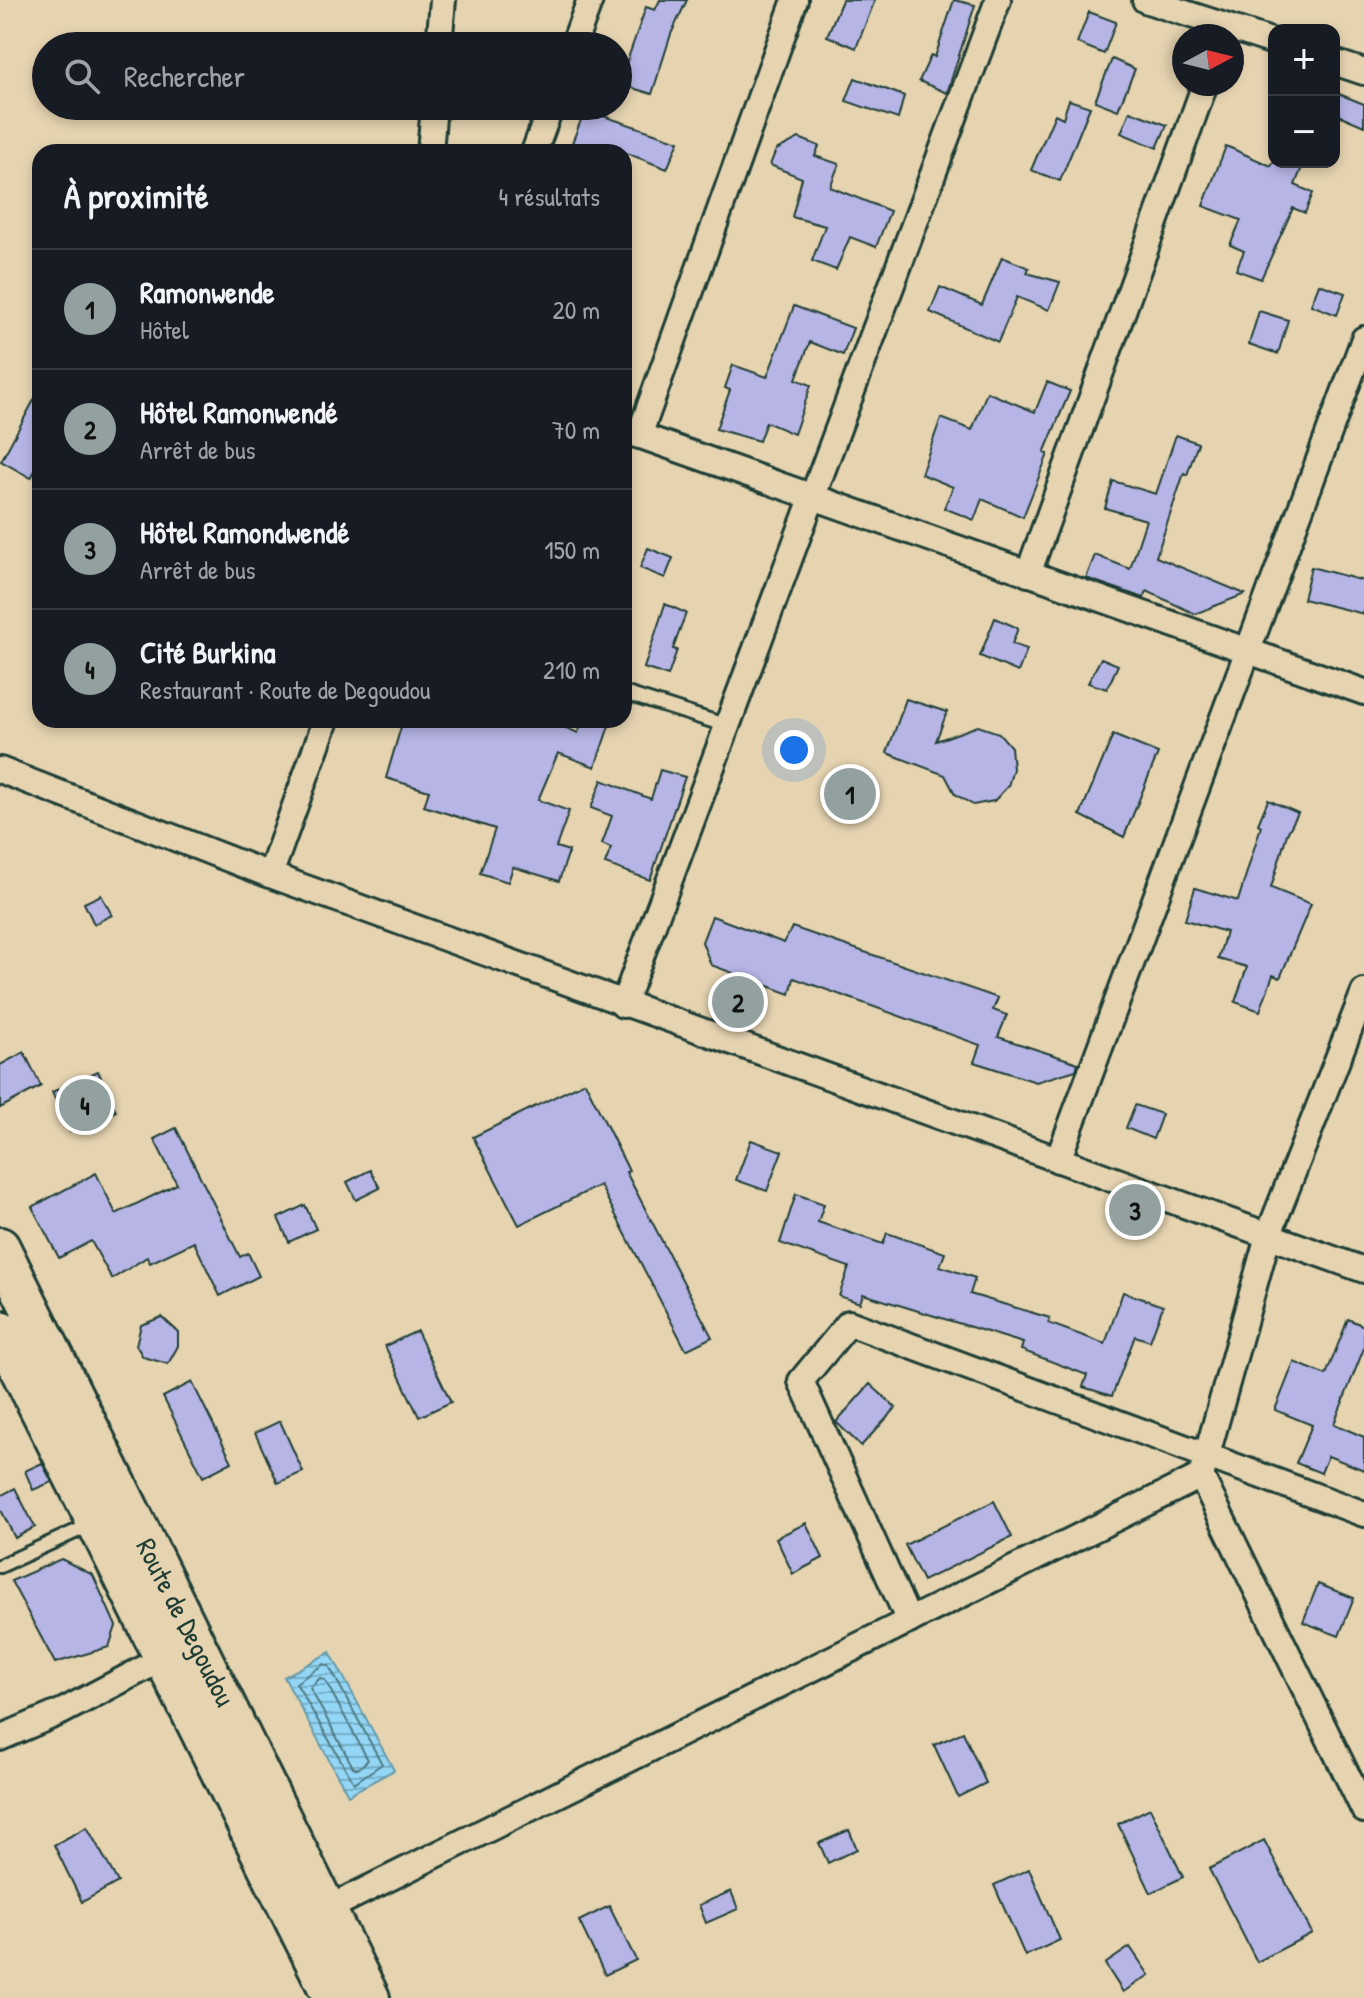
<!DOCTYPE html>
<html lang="fr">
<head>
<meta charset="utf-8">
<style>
  body { margin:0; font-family:"Patrick Hand",sans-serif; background:#20242c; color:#f1f3f6 }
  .controls { position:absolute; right:24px; top:24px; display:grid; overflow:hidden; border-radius:16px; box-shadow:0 4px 12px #0003 }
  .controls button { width:72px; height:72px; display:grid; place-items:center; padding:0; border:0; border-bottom:2px solid #363941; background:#171b24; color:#f1f3f6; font:40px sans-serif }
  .compass { position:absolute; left:1172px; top:24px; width:72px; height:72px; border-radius:50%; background:#171b24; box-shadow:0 4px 12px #0003; rotate:83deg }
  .you { position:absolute; left:794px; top:750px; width:28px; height:28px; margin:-20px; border:6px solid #fff; border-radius:50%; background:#1a73e8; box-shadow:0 0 0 12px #1a73e833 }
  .badge { display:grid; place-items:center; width:52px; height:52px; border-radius:50%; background:#92a19f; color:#111; font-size:26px; font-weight:700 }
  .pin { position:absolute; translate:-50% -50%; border:4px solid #fff; box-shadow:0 2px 8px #0006 }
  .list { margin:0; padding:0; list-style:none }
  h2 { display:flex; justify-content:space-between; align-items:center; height:104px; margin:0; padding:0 32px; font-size:34px }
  h2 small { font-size:26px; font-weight:400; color:#9ea1a6 }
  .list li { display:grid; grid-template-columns:52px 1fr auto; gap:24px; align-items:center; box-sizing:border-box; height:120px; padding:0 32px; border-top:2px solid #363941 }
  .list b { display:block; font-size:30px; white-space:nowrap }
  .list p { margin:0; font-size:26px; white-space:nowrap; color:#9ea1a6 }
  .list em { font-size:26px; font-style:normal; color:#9ea1a6 }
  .icon { flex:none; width:44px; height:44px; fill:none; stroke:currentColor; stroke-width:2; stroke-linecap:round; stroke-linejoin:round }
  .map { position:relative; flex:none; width:1364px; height:1998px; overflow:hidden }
  .search { position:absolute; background:#171b24; box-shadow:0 4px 12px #0003; left:32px; top:32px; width:600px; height:88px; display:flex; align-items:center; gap:20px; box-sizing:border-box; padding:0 28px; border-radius:44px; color:#9ea1a6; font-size:30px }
  .panel { position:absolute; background:#171b24; box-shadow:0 4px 12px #0003; left:32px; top:144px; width:600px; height:584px; border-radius:24px }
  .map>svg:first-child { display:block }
  .water { fill:url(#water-rules); stroke:#6599a8; stroke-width:2 }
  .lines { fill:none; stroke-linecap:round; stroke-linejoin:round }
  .shore { stroke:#4e7a82; stroke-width:2 }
  .building { fill:#b7b5e6; stroke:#1f3d34; stroke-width:2 }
  .lane-casing { stroke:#1f3d34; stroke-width:18 }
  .street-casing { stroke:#1f3d34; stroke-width:30 }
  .primary-casing { stroke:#1f3d34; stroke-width:44 }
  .lane { stroke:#e6d4b1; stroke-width:12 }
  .street { stroke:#e6d4b1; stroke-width:24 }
  .primary { stroke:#e6d4b1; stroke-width:38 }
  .labels { text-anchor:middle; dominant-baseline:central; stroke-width:7; stroke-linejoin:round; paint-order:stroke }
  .street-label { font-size:28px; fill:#1f3d34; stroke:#e6d4b1 }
</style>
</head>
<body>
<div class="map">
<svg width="1364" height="1998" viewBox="0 0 1364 1998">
  <defs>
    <pattern id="water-rules" width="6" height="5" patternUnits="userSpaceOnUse" patternTransform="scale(2)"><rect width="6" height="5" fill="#94d6f6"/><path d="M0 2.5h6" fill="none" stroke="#78afc8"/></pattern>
  </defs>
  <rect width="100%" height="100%" fill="#e6d4b1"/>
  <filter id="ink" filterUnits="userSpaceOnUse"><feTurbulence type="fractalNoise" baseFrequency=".0125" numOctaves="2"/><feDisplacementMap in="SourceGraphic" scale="16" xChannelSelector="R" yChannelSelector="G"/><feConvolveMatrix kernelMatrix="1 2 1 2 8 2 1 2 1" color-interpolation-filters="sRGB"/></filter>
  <g filter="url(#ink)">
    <polygon class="water" points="330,1652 394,1770 348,1795 284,1677"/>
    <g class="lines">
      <g class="shore">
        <polygon points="324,1664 329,1666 382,1764 354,1783 296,1683"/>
        <polygon points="320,1678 325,1680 368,1760 358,1769 353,1767 310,1688"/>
      </g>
    </g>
    <g class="building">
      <polygon points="660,0 687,0 671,34 652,94 619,84 646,7 655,10"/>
      <polygon points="842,0 875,0 856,48 827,36"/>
      <polygon points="954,0 975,5 947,93 919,81 931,55 935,57"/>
      <polygon points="1089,12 1116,22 1104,54 1077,43"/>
      <polygon points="1112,59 1135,69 1118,110 1095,101"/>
      <polygon points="855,78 904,96 898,119 846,101"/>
      <polygon points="1334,92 1364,104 1364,126 1334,113"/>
      <polygon points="1069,100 1090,107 1060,181 1031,170 1055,114 1063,118"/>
      <polygon points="585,110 679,141 667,169 624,152 594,152 572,143"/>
      <polygon points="1130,111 1167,125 1157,148 1121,133"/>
      <polygon points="799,138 819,146 815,156 839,164 830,187 890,211 876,247 850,237 836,270 812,261 825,226 792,217 802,178 770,165 776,150"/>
      <polygon points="1226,146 1271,166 1273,162 1304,162 1295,185 1313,193 1305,213 1293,208 1261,279 1236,270 1244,251 1230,245 1241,220 1203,206"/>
      <polygon points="1002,257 1029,268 1027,273 1060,282 1049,310 1017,297 998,342 930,312 940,287 982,305"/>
      <polygon points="1319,284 1345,293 1337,315 1311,305"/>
      <polygon points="794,306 853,328 843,355 810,342 796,379 811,385 794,434 766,422 759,441 716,429 730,390 725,388 733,365 767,377"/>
      <polygon points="1259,311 1288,320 1278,354 1249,344"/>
      <polygon points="1047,382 1070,391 1044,453 1048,454 1023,517 982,499 974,520 944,508 953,487 921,474 941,418 972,430 987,392 1035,412"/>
      <polygon points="40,389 40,462 31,478 1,461"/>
      <polygon points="1176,435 1198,443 1187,475 1184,473 1156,557 1245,594 1195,614 1147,591 1144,598 1086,578 1095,555 1130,569 1146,520 1105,508 1113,481 1156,494"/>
      <polygon points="648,548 673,558 665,578 640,568"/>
      <polygon points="1311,567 1364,581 1364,614 1303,599"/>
      <polygon points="665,604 686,613 673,649 677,650 668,676 644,668"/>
      <polygon points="995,618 1018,628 1012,644 1027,649 1018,672 980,656"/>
      <polygon points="1101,658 1118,665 1107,689 1088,683"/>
      <polygon points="906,699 947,712 936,741 978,726 999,733 1011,747 1013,769 1008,786 994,801 973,805 955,794 945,775 887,753"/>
      <polygon points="403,720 547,720 578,733 583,720 611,720 595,767 558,753 538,800 569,811 556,847 569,851 559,881 513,867 508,882 480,873 495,829 424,806 429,791 386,778"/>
      <polygon points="1113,735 1158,753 1124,837 1080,815"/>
      <polygon points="660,770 685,777 650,880 605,864 611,848 602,844 612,816 591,808 602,780 651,799"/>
      <polygon points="1268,800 1298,813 1287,834 1271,888 1311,904 1280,978 1273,975 1260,1011 1235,1002 1247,967 1218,959 1226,932 1185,920 1195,888 1238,901 1261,826 1258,824"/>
      <polygon points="101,895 112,915 94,924 84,903"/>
      <polygon points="712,916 784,943 792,927 998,998 993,1010 1007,1015 998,1037 1078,1063 1076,1070 1036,1082 974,1062 980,1045 794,978 790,994 711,965 702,942"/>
      <polygon points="24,1052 41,1086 0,1108 0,1065"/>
      <polygon points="98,1071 116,1111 70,1132 52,1092"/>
      <polygon points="585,1082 629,1171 626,1172 712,1337 686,1350 600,1185 519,1225 473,1137"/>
      <polygon points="1135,1105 1162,1114 1153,1139 1126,1128"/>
      <polygon points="176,1128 240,1257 248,1253 259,1276 220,1296 194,1242 150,1263 147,1257 112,1279 91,1241 59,1258 32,1207 96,1173 116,1214 177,1184 154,1139"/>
      <polygon points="751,1140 782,1151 767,1191 736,1180"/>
      <polygon points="370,1170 380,1188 356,1200 347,1182"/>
      <polygon points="796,1194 824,1204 818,1222 883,1244 887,1233 945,1253 940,1266 975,1278 970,1294 1050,1318 1048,1323 1105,1344 1123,1292 1163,1306 1150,1341 1135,1336 1112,1396 1083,1387 1087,1375 1021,1350 1023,1343 863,1294 860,1303 839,1296 849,1267 780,1243"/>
      <polygon points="305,1205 316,1229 289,1242 278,1218"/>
      <polygon points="162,1317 178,1332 178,1346 168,1364 143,1357 136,1345 141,1325"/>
      <polygon points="1348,1319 1364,1326 1364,1348 1334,1424 1364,1437 1364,1470 1328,1456 1321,1473 1296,1463 1312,1425 1275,1410 1294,1362 1326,1375"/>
      <polygon points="417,1331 451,1402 419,1417 385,1346"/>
      <polygon points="192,1382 232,1462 203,1477 163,1397"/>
      <polygon points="870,1384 896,1408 861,1446 836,1422"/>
      <polygon points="280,1421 303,1472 278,1483 255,1433"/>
      <polygon points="42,1463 52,1482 33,1490 25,1471"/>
      <polygon points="15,1488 35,1527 15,1538 0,1508 0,1496"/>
      <polygon points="994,1501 1012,1537 923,1581 905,1545"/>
      <polygon points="806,1523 823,1558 793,1574 776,1538"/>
      <polygon points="61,1559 93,1575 116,1626 109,1647 55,1663 11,1581"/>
      <polygon points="1318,1584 1354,1598 1339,1636 1303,1622"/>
      <polygon points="963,1732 986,1783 958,1797 934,1745"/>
      <polygon points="1150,1808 1183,1877 1151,1893 1118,1824"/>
      <polygon points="87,1827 118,1882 82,1902 54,1845"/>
      <polygon points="849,1830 857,1849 828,1863 819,1843"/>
      <polygon points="1264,1840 1312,1933 1257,1962 1209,1869"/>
      <polygon points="1029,1869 1060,1940 1025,1956 994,1885"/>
      <polygon points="731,1891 738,1909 706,1923 699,1905"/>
      <polygon points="609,1906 636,1960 605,1975 579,1921"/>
      <polygon points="1130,1947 1149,1975 1123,1992 1105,1964"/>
    </g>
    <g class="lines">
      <g class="lane-casing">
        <g id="lane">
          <polyline points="624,693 728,726"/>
          <polyline points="0,1566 92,1524"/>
        </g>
      </g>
      <g class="street-casing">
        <g id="street">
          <polyline points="1145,0 1274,42"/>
          <polyline points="439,46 443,0"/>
          <polyline points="573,46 590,0"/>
          <polyline points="1334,62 1364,72"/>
          <polyline points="430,152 434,106"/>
          <polyline points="534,152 551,106"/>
          <polyline points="624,430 1364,692"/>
          <polyline points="639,436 795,0"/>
          <polyline points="1028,574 1205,84"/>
          <polyline points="0,770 270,875 1364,1270"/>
          <polyline points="270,875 326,720"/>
          <polyline points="623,1005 998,0"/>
          <polyline points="1058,1160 1364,339"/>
          <polyline points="1201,1476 1364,1810"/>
          <polyline points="909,1621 801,1381 849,1323 1364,1514"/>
          <polyline points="0,1738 63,1711 162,1659"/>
          <polyline points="327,1909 1201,1476 1268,1236 1364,992"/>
        </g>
      </g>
      <g class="primary-casing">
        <g id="primary">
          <polyline points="0,1247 370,1998"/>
          <path d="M0 1330C112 1552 221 1775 333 1998"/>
        </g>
      </g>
      <use href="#lane" class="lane"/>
      <use href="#street" class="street"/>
      <use href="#primary" class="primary"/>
    </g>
  </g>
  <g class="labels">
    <g class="street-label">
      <text transform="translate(186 1622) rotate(63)">Route de Degoudou</text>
    </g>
  </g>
</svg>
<div class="controls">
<button>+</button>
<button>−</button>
</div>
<svg class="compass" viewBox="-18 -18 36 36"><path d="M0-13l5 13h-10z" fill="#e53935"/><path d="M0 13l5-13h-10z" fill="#9ea1a6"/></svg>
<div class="you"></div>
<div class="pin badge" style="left:850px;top:794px">1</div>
<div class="pin badge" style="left:738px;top:1002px">2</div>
<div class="pin badge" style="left:1135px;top:1210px">3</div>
<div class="pin badge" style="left:85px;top:1105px">4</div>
<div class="search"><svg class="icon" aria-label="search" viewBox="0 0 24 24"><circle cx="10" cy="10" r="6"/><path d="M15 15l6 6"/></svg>Rechercher</div>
<section class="panel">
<h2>À proximité<small>4 résultats</small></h2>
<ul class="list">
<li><span class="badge">1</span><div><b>Ramonwende</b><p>Hôtel</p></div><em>20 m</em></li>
<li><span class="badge">2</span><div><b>Hôtel Ramonwendé</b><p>Arrêt de bus</p></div><em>70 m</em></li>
<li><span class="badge">3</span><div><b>Hôtel Ramondwendé</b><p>Arrêt de bus</p></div><em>150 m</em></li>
<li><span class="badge">4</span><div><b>Cité Burkina</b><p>Restaurant · Route de Degoudou</p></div><em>210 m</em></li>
</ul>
</section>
</div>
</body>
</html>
